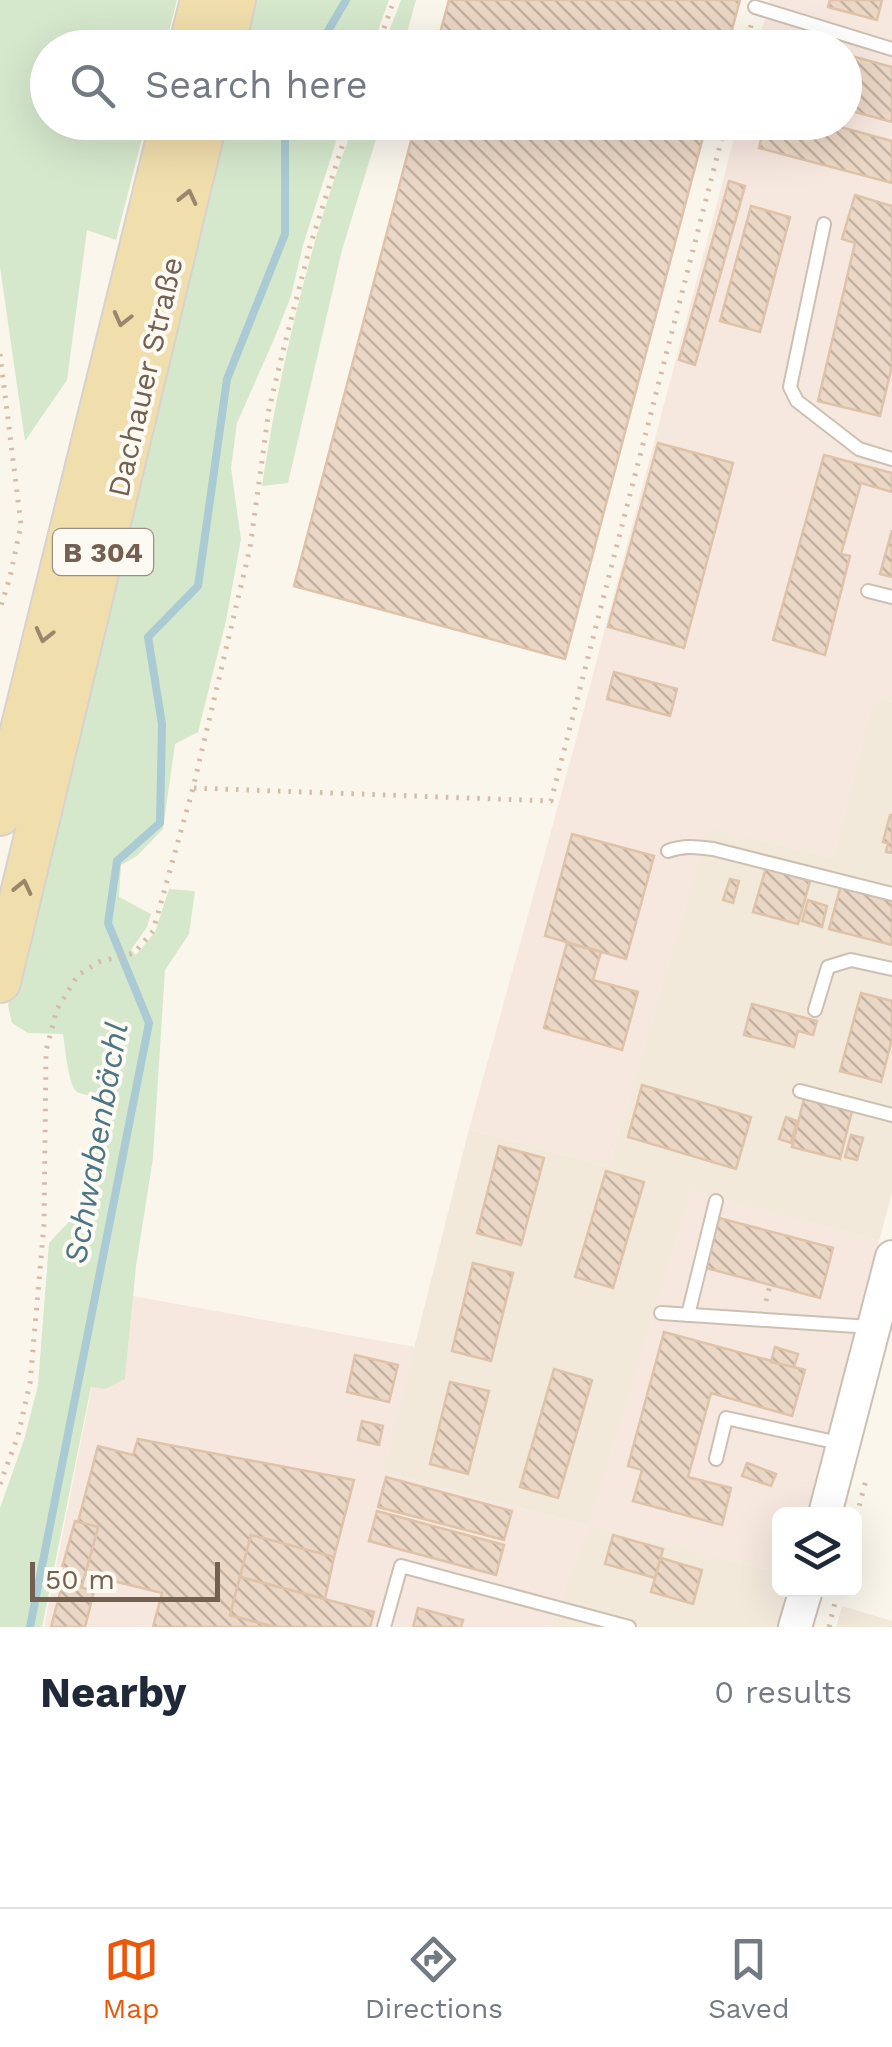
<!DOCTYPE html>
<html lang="en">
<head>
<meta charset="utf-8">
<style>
  body { margin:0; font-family:"Work Sans",sans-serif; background:#f6f6f7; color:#1f2937 }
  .controls { position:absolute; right:30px; bottom:30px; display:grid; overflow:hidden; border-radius:15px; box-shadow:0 10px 40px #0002 }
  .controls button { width:90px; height:90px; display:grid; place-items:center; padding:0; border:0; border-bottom:2px solid #e0e1e3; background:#fff; color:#1f2937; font:50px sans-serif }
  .scale { position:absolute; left:30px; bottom:25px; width:190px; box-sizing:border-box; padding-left:10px; border:5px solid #746051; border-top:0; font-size:28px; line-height:35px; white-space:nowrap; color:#746051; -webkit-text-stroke:8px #fdfaf3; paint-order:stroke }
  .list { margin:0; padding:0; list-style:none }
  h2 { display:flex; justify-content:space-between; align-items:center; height:130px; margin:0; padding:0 40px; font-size:42px }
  h2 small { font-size:32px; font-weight:400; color:#747a83 }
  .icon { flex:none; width:55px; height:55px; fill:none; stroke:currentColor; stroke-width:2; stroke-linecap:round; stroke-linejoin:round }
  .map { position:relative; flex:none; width:892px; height:1627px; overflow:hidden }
  .search { position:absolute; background:#fff; box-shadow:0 10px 40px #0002; left:30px; right:30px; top:30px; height:110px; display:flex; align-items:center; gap:25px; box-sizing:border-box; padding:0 35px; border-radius:55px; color:#747a83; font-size:38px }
  .sheet { height:280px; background:#fff }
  nav { display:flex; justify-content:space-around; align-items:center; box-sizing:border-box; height:140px; border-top:2px solid #e0e1e3; background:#fff; font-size:28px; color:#747a83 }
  nav a { display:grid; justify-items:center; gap:5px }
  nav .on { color:#ea580c }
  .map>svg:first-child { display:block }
  .residential { fill:#f2e9db }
  .commercial { fill:#f7e8df }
  .green { fill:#d5e8cc }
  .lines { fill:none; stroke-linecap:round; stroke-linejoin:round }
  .stream { stroke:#aacad4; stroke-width:8 }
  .building { fill:url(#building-back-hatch); stroke:#dec2a9; stroke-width:2.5 }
  .service-casing { stroke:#ccc0b3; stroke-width:16 }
  .tertiary-casing { stroke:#ccc0b3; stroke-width:36 }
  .primary-casing { stroke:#d8d2ce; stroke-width:44 }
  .path { stroke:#d3bda9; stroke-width:5; stroke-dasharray:2.5 8; stroke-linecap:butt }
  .service { stroke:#fff; stroke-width:12 }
  .tertiary { stroke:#fff; stroke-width:32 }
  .primary { stroke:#f1dead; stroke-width:40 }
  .oneway { stroke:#9a866d }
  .labels { text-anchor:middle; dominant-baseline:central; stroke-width:8; stroke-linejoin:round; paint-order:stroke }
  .shield { fill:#fdfaf3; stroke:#9d8e82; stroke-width:2.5 }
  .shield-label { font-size:28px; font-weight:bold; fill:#746051 }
  .street-label { font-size:30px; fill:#746051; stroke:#fdfaf3 }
  .water-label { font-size:32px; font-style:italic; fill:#4d7685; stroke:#fdfaf3 }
</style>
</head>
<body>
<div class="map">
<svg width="892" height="1627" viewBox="0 0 892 1627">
  <defs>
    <pattern id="building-back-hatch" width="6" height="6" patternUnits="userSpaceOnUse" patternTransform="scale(2.5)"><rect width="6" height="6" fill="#ebd7c5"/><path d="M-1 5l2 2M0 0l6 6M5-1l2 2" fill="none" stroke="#c3b2a2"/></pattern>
  </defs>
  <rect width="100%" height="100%" fill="#fbf6ec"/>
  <g class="residential">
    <polygon points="873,697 892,702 892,1193 879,1241 691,1190 589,1526 779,1573 780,1590 787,1590 777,1627 551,1627 588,1526 383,1472 469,1129 609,1167 708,827 833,858"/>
    <polygon points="842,1606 892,1621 892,1627 836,1627"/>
  </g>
  <g class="commercial">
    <polygon points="770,0 892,0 892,702 873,698 833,858 708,828 609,1167 469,1129 570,762 738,123 844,122 844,48 757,47"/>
    <polygon points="691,1189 879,1241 807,1514 780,1514 779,1573 589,1527 551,1627 44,1627 92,1386 105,1389 125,1378 133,1296 415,1347 383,1472 588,1526"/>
  </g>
  <g class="green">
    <polygon points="0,0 177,0 165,47 48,48 48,122 146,123 116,240 87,230 67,380 25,441 0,267"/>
    <polygon points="252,0 389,0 372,47 240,48"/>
    <polygon points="401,0 416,0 403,47 383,47"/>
    <path d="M355 122 381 123 342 250 288 483 262 486C280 366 311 236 355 122Z"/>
    <path d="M222 123H342L303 245 291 296 275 337 237 423 231 468 241 539 226 621 198 732 175 744 163 829 137 856 121 865 119 897 151 914 147 927 131 950 136 955 155 932 169 889 195 891 189 934 165 970 153 1158 136 1266 125 1379 105 1389 91 1387 42 1627H0V1508L24 1440 38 1385 49 1243 79 1211 95 1161 102 1098C96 1096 83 1095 77 1092 68 1085 65 1046 63 1034L28 1033 12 1023 8 1006Z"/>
  </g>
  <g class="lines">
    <g class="stream">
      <polyline points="318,48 346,0"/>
      <polyline points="30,1627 149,1023 108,923 117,861 160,823 162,724 148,637 198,586 227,379 285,234 285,122"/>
    </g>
  </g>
  <g class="building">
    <polygon points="449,0 740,0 727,48 436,48"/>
    <polygon points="830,0 882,0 877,20 828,7"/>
    <polygon points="844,54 892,67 892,122 844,109"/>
    <polygon points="416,122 707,122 565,659 294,586"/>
    <polygon points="765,122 822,122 892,141 892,183 759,148"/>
    <polygon points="729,181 745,186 695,365 679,360"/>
    <polygon points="855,195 892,206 892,366 880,416 818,401 855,243 842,239"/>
    <polygon points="751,206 790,217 760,332 720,321"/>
    <polygon points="658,443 733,463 684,648 608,627"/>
    <polygon points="824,455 892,473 892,492 861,483 841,554 850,556 825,655 773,640"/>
    <polygon points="892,530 892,577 880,574"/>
    <polygon points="614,672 677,689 670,716 607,699"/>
    <polygon points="890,815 892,815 892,853 886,852 888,843 883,842"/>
    <polygon points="572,834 654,856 626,959 545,936"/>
    <polygon points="766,868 810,881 798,924 753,912"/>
    <polygon points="730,879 739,881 733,903 723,900"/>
    <polygon points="841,885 892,899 892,945 829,929"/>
    <polygon points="808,900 827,906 822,927 802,921"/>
    <polygon points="567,943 601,952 593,980 638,992 622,1050 544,1028"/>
    <polygon points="861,993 892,1001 892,1039 881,1082 840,1071"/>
    <polygon points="752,1004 817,1021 813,1035 798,1031 794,1047 744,1035"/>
    <polygon points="642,1085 751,1117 736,1169 628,1137"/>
    <polygon points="804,1099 852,1111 840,1159 792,1147"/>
    <polygon points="786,1117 797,1121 791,1143 779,1139"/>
    <polygon points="851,1135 863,1138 857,1160 845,1157"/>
    <polygon points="499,1146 544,1158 521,1245 477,1233"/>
    <polygon points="606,1171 644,1182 613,1288 575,1277"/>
    <polygon points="719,1218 833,1248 820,1298 706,1268"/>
    <polygon points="473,1263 513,1273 491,1361 452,1351"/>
    <polygon points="664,1332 805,1370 792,1416 711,1393 688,1477 731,1488 722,1525 633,1501 642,1470 628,1466"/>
    <polygon points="775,1347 798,1354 794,1367 771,1362"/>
    <polygon points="355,1355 398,1365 389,1402 347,1392"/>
    <polygon points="554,1369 592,1380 558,1498 520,1487"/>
    <polygon points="450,1382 489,1391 468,1474 430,1464"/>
    <polygon points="362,1421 383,1426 379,1445 358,1440"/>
    <polygon points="138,1439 354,1480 334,1557 251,1535 230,1615 275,1627 153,1627 162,1593 85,1574 98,1527 78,1522 98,1446 133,1455"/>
    <polygon points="747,1463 776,1474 771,1486 742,1476"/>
    <polygon points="386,1477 512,1511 504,1540 378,1507"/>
    <polygon points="377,1511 504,1545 496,1575 369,1541"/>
    <polygon points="75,1521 98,1527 82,1586 59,1579"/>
    <polygon points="251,1535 334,1557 325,1599 240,1577"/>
    <polygon points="613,1535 663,1549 655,1578 605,1564"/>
    <polygon points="661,1558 702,1570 693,1604 651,1592"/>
    <polygon points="240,1577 374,1612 370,1627 275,1627 230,1615"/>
    <polygon points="63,1582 94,1591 85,1627 51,1627"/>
    <polygon points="418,1608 463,1620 461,1627 413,1627"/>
  </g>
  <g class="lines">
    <g class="service-casing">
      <g id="service">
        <polyline points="755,7 892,49"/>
        <polyline points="824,224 790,387 797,401 859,449 892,459"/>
        <polyline points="868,591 892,597"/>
        <path d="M668 851C684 845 697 847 713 849L892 894"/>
        <polyline points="815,1010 828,967 851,960 892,969"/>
        <polyline points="800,1091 892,1115"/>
        <polyline points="661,1313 871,1327"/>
        <polyline points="688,1315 716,1201"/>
        <polyline points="716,1459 726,1418 843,1444"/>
        <polyline points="384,1627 401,1566 629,1627"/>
      </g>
    </g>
    <g class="tertiary-casing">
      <g id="tertiary">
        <polyline points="825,1514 892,1257"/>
        <polyline points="795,1627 806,1590"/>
      </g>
    </g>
    <g class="primary-casing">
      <g id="primary">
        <polyline points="189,48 201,0"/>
        <polyline points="224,48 235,0"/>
        <polyline points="0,815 171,122"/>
        <polyline points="0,982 206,122"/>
      </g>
    </g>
    <g class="path">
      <polyline points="377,48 394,0"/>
      <polyline points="745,48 752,22"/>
      <polyline points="0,354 21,525 10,577 0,609"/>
      <polyline points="194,788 551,801 726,122"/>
      <polyline points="766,1301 770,1285"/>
      <polyline points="0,1484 18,1436 30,1383 44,1224 46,1051 57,1009 78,975 99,962 134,953 153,931 193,788 250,548 269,409 283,351 310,246 350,122"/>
      <polyline points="854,1526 866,1480"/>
      <polyline points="829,1627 838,1590"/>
    </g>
    <use href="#service" class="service"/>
    <use href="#tertiary" class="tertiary"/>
    <use href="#primary" class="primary"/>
  </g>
  <defs><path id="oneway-chevron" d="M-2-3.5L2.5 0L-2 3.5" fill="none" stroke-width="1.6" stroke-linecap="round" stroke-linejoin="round" transform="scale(2.5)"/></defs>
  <g class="oneway">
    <use href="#oneway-chevron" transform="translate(188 197) rotate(-77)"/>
    <use href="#oneway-chevron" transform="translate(122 319) rotate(104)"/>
    <use href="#oneway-chevron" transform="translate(44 635) rotate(104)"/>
    <use href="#oneway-chevron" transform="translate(23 887) rotate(-77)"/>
  </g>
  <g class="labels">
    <rect class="shield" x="53" y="529" width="100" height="46" rx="8"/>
    <g class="shield-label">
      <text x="103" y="552">B 304</text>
    </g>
    <g class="street-label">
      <text transform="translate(145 377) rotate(-77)">Dachauer Straße</text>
    </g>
    <g class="water-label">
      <text transform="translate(96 1143) rotate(-80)">Schwabenbächl</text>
    </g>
  </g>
</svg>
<div class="controls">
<button><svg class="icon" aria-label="layers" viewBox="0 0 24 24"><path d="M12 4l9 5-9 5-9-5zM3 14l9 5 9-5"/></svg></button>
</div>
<div class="scale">50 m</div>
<div class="search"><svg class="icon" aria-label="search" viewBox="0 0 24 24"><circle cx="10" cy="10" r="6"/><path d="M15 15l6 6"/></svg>Search here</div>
</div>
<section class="sheet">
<h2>Nearby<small>0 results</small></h2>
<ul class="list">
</ul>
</section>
<nav>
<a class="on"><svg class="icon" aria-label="map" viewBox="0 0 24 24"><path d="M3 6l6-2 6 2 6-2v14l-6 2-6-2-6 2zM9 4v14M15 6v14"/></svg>Map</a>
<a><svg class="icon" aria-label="directions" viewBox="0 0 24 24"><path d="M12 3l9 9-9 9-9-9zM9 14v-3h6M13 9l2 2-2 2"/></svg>Directions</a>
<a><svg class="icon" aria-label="saved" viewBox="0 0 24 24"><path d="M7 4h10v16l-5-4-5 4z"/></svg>Saved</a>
</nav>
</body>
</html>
